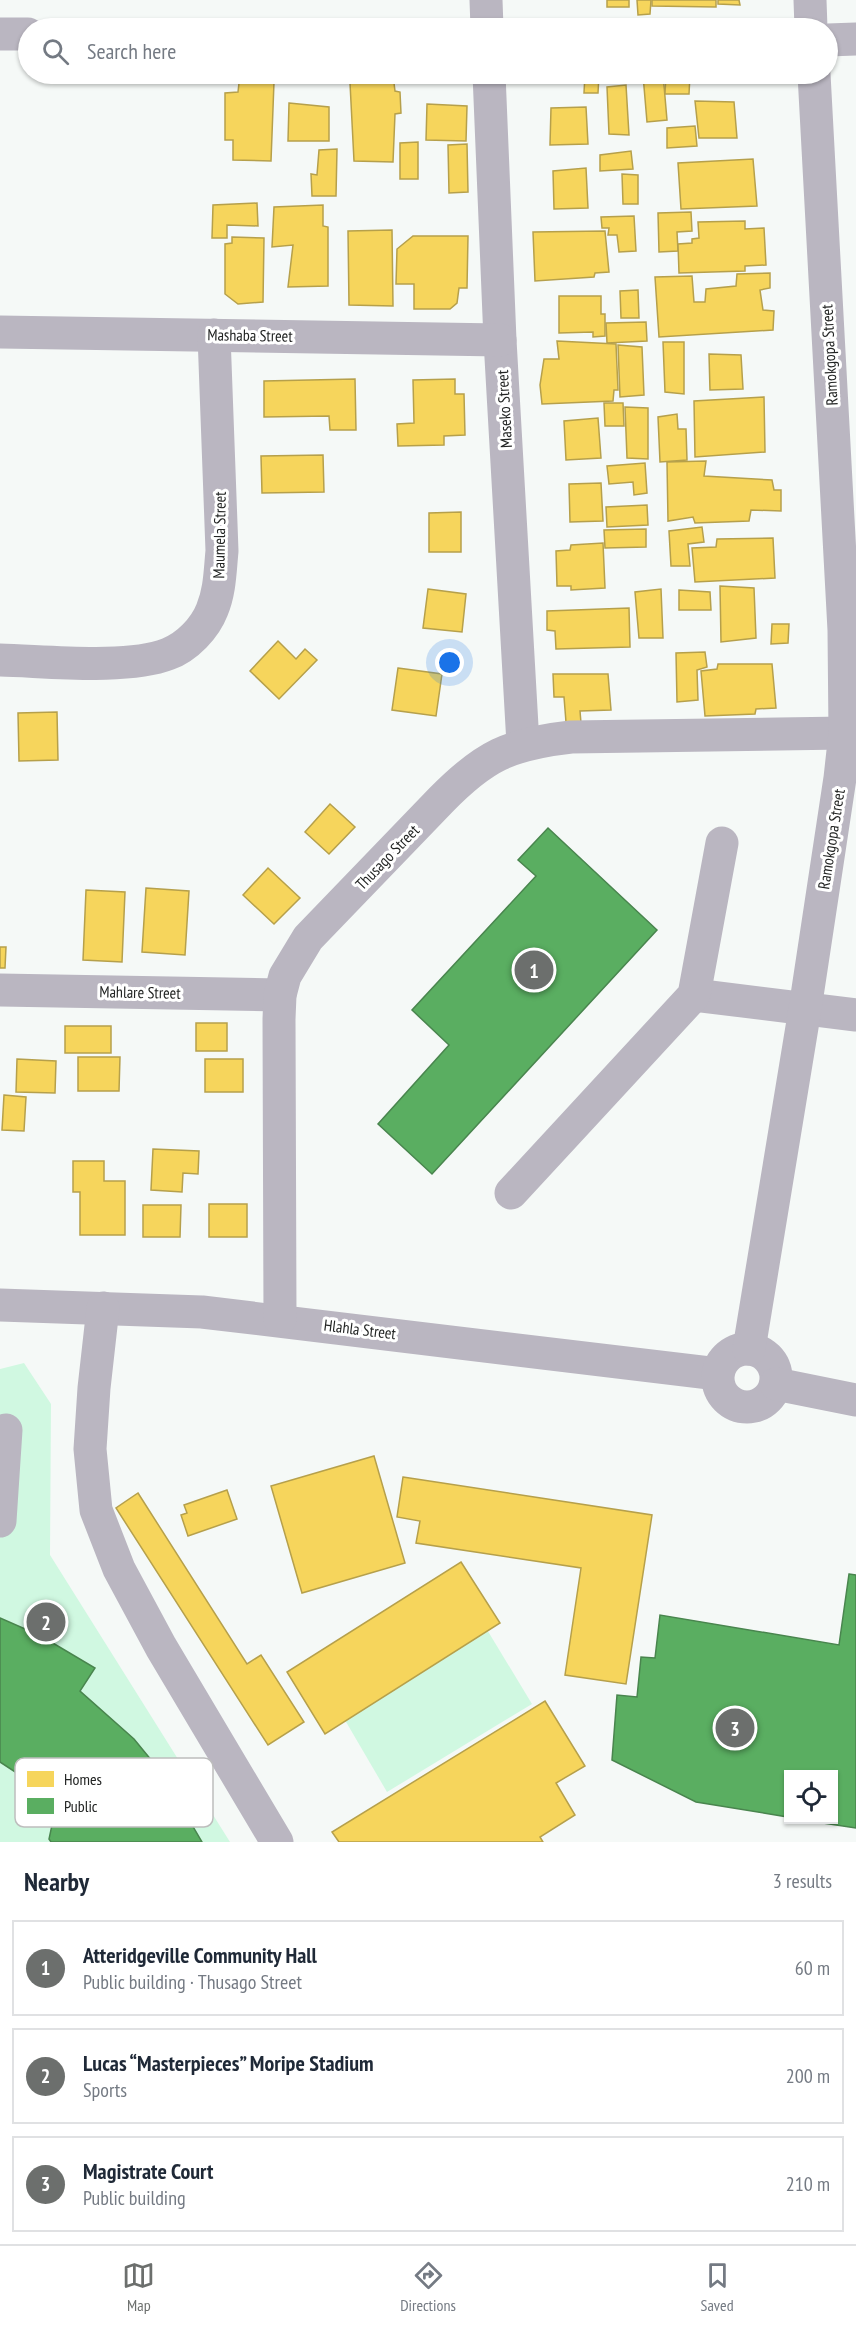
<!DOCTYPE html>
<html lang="en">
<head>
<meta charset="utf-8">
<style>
  body { margin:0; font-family:"PT Sans Narrow",sans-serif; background:#f2f2f3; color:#1f2937 }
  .controls { position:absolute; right:18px; bottom:18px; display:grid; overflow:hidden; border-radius:0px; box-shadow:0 2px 4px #0004 }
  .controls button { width:54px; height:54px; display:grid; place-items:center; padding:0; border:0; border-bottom:2px solid #e0e1e3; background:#fff; color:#1f2937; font:30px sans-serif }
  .you { position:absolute; left:450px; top:663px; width:21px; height:21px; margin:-15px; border:4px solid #fff; border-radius:50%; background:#1a73e8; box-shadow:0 0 0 9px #1a73e833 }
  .badge { display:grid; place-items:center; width:39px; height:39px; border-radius:50%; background:#6c6f6d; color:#fff; font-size:20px; font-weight:700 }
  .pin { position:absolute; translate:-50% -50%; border:3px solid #fff; box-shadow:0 2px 6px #0006 }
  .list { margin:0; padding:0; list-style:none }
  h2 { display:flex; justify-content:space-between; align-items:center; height:78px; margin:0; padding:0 24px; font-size:26px }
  h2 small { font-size:20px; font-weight:400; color:#747a83 }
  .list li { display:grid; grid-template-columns:39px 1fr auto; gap:18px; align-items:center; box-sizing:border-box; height:96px; margin:0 12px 12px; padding:0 12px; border:2px solid #e0e1e3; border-radius:0px }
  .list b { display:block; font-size:22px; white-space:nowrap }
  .list p { margin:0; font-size:20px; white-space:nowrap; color:#747a83 }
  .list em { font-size:20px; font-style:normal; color:#747a83 }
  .icon { flex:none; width:33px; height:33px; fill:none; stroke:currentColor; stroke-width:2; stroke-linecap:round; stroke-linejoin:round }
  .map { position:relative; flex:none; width:856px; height:1842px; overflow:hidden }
  .search { position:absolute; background:#fff; box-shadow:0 2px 4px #0004; left:18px; right:18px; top:18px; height:66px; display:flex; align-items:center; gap:15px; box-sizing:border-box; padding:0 21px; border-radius:33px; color:#747a83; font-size:22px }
  .sheet { height:402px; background:#fff }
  nav { display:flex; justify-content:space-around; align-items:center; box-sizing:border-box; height:84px; border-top:2px solid #e0e1e3; background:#fff; font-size:16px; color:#747a83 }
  nav a { display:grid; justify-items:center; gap:3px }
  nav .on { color:#6c6f6d }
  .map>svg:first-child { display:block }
  .green { fill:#d0f8e1 }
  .homes { fill:#f6d55c; stroke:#b6a04b; stroke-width:1.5 }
  .public { fill:#5aae61; stroke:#49854e; stroke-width:1.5 }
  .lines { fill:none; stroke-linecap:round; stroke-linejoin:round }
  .minor { stroke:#bab6c1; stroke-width:33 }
  .labels { text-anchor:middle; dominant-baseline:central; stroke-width:6; stroke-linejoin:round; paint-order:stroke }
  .street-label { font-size:16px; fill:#222423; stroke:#fff }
  .key { fill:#fff; stroke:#bdbdbd; stroke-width:1.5 }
  .key-label { font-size:16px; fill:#222423 }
</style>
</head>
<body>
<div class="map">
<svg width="856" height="1842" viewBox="0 0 856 1842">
  <rect width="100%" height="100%" fill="#f5f9f7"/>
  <g class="green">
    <polygon points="24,1363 51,1404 50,1555 230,1842 0,1842 0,1369"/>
    <polygon points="486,1628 532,1704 387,1792 342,1715"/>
  </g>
  <g class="homes">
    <rect x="607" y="0" width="22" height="7"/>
    <polygon points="637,0 651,0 650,14 638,15"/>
    <polygon points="652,0 716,0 716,7 652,6"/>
    <polygon points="718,0 739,0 740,5 718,4"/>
    <polygon points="585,74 599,75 598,93 584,93"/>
    <polygon points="663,74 667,120 647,122 643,75"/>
    <polygon points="666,74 690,75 689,94 665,94"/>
    <polygon points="274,82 271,161 233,160 233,140 225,140 225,93 238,92 239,83"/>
    <polygon points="350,83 394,83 395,91 400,92 401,113 395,114 393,162 354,161"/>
    <polygon points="626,85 629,135 609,134 607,87"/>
    <polygon points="695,101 734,102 737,138 699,138"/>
    <polygon points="289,103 329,107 329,141 288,141"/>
    <polygon points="427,104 467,106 466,141 426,140"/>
    <polygon points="586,107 588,144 550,145 551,108"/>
    <polygon points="695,126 697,146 667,148 667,128"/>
    <polygon points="418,142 418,179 400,179 400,143"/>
    <polygon points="467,144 468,192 449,193 448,145"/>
    <polygon points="337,149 336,196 312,196 311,174 317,175 319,150"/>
    <polygon points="631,151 633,169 600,171 600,155"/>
    <polygon points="753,159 757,206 681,209 678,163"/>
    <polygon points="586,168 588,208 554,209 553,171"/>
    <polygon points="622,174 638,175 638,204 623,204"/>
    <polygon points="257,203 258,226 227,225 227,238 212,238 213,205"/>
    <polygon points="323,205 323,226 328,227 328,286 288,287 293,245 272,247 274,207"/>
    <polygon points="691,212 692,231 677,232 678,251 659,252 658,213"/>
    <polygon points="634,216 636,251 619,252 617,235 608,235 609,228 602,228 601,217"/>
    <polygon points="745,221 745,229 764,228 766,265 745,266 745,271 679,273 678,244 692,243 692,239 699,238 698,222"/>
    <polygon points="392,230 393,306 349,305 348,231"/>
    <polygon points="605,231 609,272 595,273 594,277 535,281 533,232"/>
    <polygon points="413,236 468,236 467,288 459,288 457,303 450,309 414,309 414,284 396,284 397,249"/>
    <polygon points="232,237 264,238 263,302 238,304 225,294 225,244 232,243"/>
    <polygon points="770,273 770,288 760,290 763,310 774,311 773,330 659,337 655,277 692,276 694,302 705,302 706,289 736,286 737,274"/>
    <polygon points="638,290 639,318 621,318 620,291"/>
    <polygon points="559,296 601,296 601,314 605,314 605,336 593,337 593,332 559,333"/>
    <polygon points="646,322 647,341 607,343 606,323"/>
    <polygon points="557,341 616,344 618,390 614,390 613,401 542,404 540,385 544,359 559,359"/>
    <polygon points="663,342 684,342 684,394 665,392"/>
    <polygon points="618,345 642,347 644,395 620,397"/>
    <polygon points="709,354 741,355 743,389 710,390"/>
    <polygon points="355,379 356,430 330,430 329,416 264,417 264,381"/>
    <polygon points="455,379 455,394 464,394 465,435 444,436 444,445 398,446 397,424 414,423 413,380"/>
    <polygon points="764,397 765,452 695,457 694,401"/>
    <polygon points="604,403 623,403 624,426 605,426"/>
    <polygon points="625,407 648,408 648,459 627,458"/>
    <polygon points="677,414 678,429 686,429 687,460 660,462 658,417"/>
    <polygon points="598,418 601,458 566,460 564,421"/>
    <polygon points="323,455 324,492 262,493 261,456"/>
    <polygon points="706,461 704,476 772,480 774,490 781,490 781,511 751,510 749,521 695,523 693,517 668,521 667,462"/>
    <polygon points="645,463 647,493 634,495 633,482 609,484 607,466"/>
    <polygon points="601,483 603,521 570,522 569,484"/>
    <polygon points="647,505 648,525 607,527 606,507"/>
    <polygon points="461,512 461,552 429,552 429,513"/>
    <polygon points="702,527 704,542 688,544 690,566 671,566 669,531"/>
    <polygon points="646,529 646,547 605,548 604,530"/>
    <polygon points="773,538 775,578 695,582 692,548 716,547 717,539"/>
    <polygon points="603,543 605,588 571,590 571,586 557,586 556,551 570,550 571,545"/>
    <polygon points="720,586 754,588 756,638 721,642"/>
    <polygon points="428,589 466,594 462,632 423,628"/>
    <polygon points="661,589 663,638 639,638 635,592"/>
    <polygon points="679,590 710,592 711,610 679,610"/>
    <polygon points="629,608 630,647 556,649 555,631 547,630 547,611"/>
    <polygon points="772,624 789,624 788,643 771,644"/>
    <polygon points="278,641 296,659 305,649 317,660 279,699 250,671"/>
    <polygon points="705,652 707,667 697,670 698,700 677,702 676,653"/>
    <polygon points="718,664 772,664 776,708 756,709 755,714 705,716 701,671 717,669"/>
    <polygon points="398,668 442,674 436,716 392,710"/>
    <polygon points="553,674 608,674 611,710 580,711 581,723 566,722 564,697 554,697"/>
    <polygon points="57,712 58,760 19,761 18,713"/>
    <polygon points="330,804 355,827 329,854 305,832"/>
    <polygon points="268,868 300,898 274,924 243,895"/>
    <polygon points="146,888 189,891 185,955 142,952"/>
    <polygon points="86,890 125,892 122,962 83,960"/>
    <polygon points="0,947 6,947 5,968 0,968"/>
    <rect x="196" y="1023" width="31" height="28"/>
    <rect x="65" y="1026" width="46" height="27"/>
    <polygon points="78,1057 120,1057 119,1091 78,1091"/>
    <polygon points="17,1059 56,1061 55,1093 16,1092"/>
    <rect x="205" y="1059" width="38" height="33"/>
    <polygon points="4,1095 26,1097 24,1131 2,1130"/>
    <polygon points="153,1149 199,1151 198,1174 183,1173 182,1192 151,1190"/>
    <polygon points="73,1161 104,1161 104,1181 125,1181 125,1235 80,1235 80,1192 73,1192"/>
    <rect x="209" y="1204" width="38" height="33"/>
    <polygon points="143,1205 181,1205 180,1237 143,1237"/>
    <polygon points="374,1456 405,1563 302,1593 271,1486"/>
    <polygon points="403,1477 652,1515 626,1684 565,1675 581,1568 416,1543 420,1521 397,1517"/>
    <polygon points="227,1490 237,1519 188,1536 181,1515 187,1513 184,1505"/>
    <polygon points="138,1493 247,1664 261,1655 304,1722 268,1745 116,1508"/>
    <polygon points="461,1562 500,1623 325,1734 287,1672"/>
    <polygon points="545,1701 585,1766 556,1783 575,1815 540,1837 543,1842 339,1842 332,1832"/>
  </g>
  <g class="public">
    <polygon points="548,828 657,930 432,1174 378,1124 449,1045 412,1010 536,876 518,860"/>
    <polygon points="849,1574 856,1575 856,1828 803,1820 834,1820 834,1774 788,1774 788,1817 696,1802 612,1760 617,1695 637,1697 641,1657 655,1658 660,1615 839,1645"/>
    <polygon points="0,1618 41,1636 95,1668 80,1691 134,1739 161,1772 202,1842 51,1842 49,1839 52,1825 62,1814 32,1783 0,1762"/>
  </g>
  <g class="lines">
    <g class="minor">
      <polyline points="486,0 487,28"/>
      <polyline points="810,0 811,28"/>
      <polyline points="0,34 28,34"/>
      <polyline points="828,40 856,39"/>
      <polyline points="489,74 500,340 523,744"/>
      <polyline points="0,332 500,340"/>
      <path d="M0 660C46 661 127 670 168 654 187 647 205 628 212 610 220 591 220 571 222 551L214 335"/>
      <polyline points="0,990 280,995"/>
      <polyline points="694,995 856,1015"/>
      <polyline points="511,1193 694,995 722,843"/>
      <polyline points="0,1305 202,1312 718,1374"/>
      <polyline points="103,1308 94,1388 90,1449 96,1510 119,1569 161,1647 277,1842"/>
      <path d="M280 1319 279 1019 280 995 285 976 308 938 441 800C484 756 509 744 571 737L845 733"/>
      <circle cx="747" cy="1378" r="29"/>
      <polyline points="749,1349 805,1009 840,778 845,733 844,630 814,74"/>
      <polyline points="776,1384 856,1400"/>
      <polyline points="0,1521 6,1430"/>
    </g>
  </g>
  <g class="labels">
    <g class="street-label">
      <text transform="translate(250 335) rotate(1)">Mashaba Street</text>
      <text transform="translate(829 355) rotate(-93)">Ramokgopa Street</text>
      <text transform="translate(504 409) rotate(-93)">Maseko Street</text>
      <text transform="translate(219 535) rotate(-89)">Maumela Street</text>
      <text transform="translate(831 839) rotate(-81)">Ramokgopa Street</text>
      <text transform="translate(387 857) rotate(-46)">Thusago Street</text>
      <text transform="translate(140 992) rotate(1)">Mahlare Street</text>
      <text transform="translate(360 1329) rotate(7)">Hlahla Street</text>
    </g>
  </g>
  <rect x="15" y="1758" width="198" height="69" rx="9" class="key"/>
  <rect x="27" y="1771" width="27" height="16" fill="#f6d55c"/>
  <rect x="27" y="1798" width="27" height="16" fill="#5aae61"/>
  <g class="key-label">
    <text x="64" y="1785">Homes</text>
    <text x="64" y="1812">Public</text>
  </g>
</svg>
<div class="controls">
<button><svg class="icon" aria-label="locate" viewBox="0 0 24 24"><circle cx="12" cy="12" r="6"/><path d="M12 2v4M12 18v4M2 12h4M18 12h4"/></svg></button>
</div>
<div class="you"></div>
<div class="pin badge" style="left:534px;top:970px">1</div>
<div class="pin badge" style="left:46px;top:1622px">2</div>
<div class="pin badge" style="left:735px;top:1728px">3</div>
<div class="search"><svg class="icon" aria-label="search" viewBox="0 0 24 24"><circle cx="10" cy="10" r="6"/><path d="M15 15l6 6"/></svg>Search here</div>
</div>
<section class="sheet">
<h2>Nearby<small>3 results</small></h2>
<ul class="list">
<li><span class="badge">1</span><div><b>Atteridgeville Community Hall</b><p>Public building · Thusago Street</p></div><em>60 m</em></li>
<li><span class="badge">2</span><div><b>Lucas “Masterpieces” Moripe Stadium</b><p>Sports</p></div><em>200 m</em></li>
<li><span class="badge">3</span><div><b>Magistrate Court</b><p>Public building</p></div><em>210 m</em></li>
</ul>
</section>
<nav>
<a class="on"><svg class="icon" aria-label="map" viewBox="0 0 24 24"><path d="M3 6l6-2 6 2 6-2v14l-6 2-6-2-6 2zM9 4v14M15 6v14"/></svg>Map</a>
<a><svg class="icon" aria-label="directions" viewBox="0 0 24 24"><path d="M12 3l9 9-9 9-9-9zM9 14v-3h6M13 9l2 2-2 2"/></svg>Directions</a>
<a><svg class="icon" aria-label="saved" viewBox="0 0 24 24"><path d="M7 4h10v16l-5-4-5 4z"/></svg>Saved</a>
</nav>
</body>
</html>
